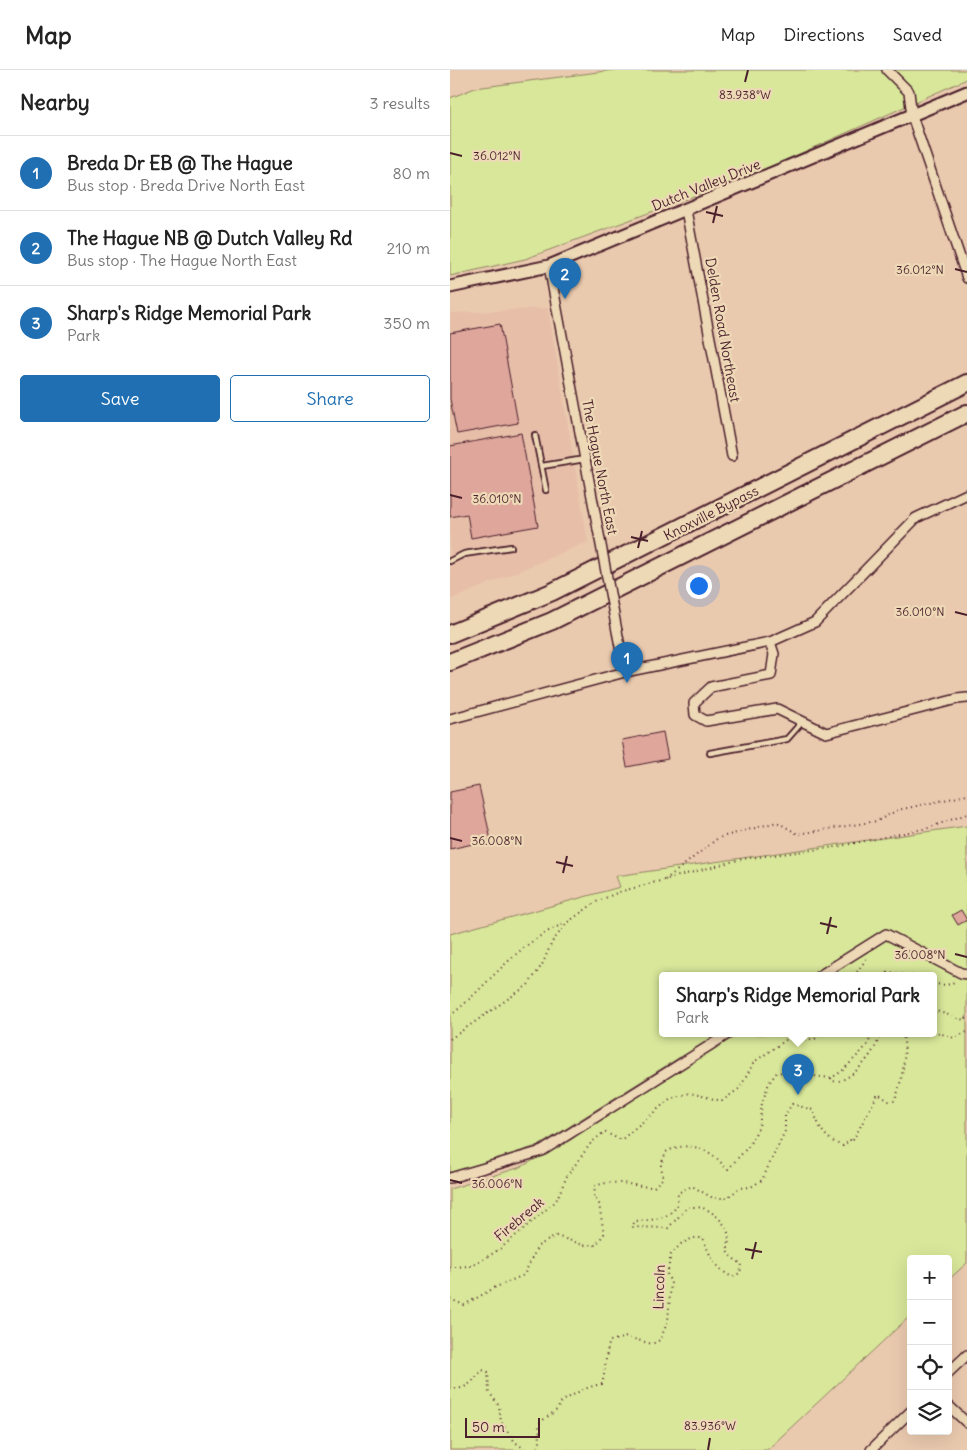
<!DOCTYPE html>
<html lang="en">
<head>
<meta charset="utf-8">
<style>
  body { margin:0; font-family:Delius,sans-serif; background:#f6f6f6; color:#222 }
  .controls { position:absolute; right:15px; bottom:15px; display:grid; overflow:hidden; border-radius:5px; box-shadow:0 5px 20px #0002 }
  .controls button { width:45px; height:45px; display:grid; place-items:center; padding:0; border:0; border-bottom:1px solid #e0e0e0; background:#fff; color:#222; font:25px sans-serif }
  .scale { position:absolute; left:15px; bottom:12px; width:75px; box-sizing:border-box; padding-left:5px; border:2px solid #4a1f2b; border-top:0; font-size:14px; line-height:18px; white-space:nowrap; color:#4a1f2b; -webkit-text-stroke:4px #eed9b7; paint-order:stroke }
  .you { position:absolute; left:248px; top:515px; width:18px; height:18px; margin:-12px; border:4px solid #fff; border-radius:50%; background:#1a73e8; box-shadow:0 0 0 8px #1a73e833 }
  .badge { display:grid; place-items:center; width:32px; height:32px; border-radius:50%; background:#1f6fb2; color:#fff; font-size:16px; font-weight:700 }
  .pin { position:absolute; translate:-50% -41px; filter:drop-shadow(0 1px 2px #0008) }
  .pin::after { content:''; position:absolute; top:26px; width:18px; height:15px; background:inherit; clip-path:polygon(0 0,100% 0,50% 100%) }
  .popup { position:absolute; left:209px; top:902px; width:278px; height:65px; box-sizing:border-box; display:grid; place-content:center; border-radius:5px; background:#fff; filter:drop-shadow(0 1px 4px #0005); font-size:16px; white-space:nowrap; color:#767676 }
  .popup b { font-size:19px; color:#222 }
  .popup::after { content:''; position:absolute; left:50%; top:100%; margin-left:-10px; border:10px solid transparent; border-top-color:#fff }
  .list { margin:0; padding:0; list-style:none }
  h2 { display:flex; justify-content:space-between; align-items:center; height:65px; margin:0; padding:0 20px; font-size:21px }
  h2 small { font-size:16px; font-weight:400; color:#767676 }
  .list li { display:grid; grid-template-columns:32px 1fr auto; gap:15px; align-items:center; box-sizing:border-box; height:75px; padding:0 20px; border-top:1px solid #e0e0e0 }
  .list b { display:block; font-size:19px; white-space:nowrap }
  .list p { margin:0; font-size:16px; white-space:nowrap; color:#767676 }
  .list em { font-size:16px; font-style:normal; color:#767676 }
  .actions { display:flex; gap:10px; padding:15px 20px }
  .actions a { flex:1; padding:11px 0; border:1px solid #1f6fb2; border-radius:5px; text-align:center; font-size:18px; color:#1f6fb2 }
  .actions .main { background:#1f6fb2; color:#fff }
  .icon { flex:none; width:28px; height:28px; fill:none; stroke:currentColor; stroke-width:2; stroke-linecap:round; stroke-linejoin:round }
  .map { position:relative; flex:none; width:517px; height:1380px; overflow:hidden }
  header { display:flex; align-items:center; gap:30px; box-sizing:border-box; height:70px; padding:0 25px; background:#fff; border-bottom:1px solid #e0e0e0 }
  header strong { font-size:24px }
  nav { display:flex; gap:28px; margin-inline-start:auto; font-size:18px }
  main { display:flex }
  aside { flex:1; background:#fff }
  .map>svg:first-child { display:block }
  .built { fill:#e7bfa9 }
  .green { fill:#d8e79a; stroke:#918362; fill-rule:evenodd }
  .building { fill:#dfa69c; stroke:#4a1f2b }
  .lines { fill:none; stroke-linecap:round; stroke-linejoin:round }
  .service-casing { stroke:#4a1f2b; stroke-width:8 }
  .minor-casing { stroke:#4a1f2b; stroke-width:12 }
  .tertiary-casing { stroke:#4a1f2b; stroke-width:15 }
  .motorway-casing { stroke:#4a1f2b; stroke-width:20 }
  .path { stroke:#4a1f2b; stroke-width:2; stroke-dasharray:1 4; stroke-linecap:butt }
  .service { stroke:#eed9b7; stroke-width:4.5 }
  .minor { stroke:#eed9b7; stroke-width:9 }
  .tertiary { stroke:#eed9b7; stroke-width:11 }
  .motorway { stroke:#eed9b7; stroke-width:16 }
  .minor-bridge-casing { stroke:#4a1f2b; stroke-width:12; stroke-linecap:butt }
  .minor-bridge { stroke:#eed9b7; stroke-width:9 }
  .ticks { fill:none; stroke:#4a1f2b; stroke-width:2 }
  .labels { text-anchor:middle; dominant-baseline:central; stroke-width:4.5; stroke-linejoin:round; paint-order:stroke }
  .street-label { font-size:14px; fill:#4a1f2b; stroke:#eed9b7 }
  .ticks-label { font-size:12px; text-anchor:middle; fill:#4a1f2b; stroke:#eed9b7; stroke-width:4.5; stroke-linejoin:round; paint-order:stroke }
</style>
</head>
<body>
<header>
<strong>Map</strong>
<nav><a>Map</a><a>Directions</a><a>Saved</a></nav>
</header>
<main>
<aside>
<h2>Nearby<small>3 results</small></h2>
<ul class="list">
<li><span class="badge">1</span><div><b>Breda Dr EB @ The Hague</b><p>Bus stop · Breda Drive North East</p></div><em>80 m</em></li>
<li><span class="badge">2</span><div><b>The Hague NB @ Dutch Valley Rd</b><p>Bus stop · The Hague North East</p></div><em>210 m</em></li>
<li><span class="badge">3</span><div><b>Sharp's Ridge Memorial Park</b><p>Park</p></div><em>350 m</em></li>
</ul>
<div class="actions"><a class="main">Save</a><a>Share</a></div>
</aside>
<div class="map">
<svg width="517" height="1380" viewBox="0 0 517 1380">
  <rect width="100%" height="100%" fill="#eacaaf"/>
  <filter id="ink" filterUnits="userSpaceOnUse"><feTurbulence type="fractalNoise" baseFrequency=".02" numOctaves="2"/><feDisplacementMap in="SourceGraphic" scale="10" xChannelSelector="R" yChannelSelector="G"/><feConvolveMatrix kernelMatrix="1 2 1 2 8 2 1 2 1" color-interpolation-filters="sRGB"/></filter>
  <g filter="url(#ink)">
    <polygon class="built" points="98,238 138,472 0,530 0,243"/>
    <g class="green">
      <polygon points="164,0 517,0 517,9 311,101 75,189 0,206 0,28 25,18"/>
      <path d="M517 756V1193L498 1210V1189H461V1245L317 1380H0V1119L71 1097 122 1069 230 987 90 1075 0 1103V864L170 817 166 806ZM213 906H483V964H213Z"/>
    </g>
    <g class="building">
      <polygon points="50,254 68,353 7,364 0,329 0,263"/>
      <polygon points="71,363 88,456 21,468 17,444 0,447 0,376"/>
      <polygon points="213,662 218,689 177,697 172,670"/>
      <polygon points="29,716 41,770 0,779 0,722"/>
      <polygon points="511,840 517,850 508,855 502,845"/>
    </g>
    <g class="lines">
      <g class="service-casing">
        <g id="service">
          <polyline points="85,365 96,420"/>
          <polyline points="92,396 135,389"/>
          <polyline points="0,491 14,484 61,477"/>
          <polyline points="260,683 337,669 352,652"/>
        </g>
      </g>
      <g class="minor-casing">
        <g id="minor">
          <polyline points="437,0 459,22 462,46 517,208"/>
          <polyline points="236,140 282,386"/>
          <polyline points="99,196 148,459"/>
          <polyline points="167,561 175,602"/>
          <polyline points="320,572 324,584 321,605 261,617 244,633 245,645 256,651 327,639 376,663 507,629 517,628"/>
          <polyline points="0,649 175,602 320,572 365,552 466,448 517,424"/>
          <polyline points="369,906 436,864 511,903 517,904"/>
          <polyline points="0,1108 92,1081 278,964"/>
          <polyline points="498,1303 517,1285"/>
          <polyline points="498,1335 517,1353"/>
          <polyline points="421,1380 461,1341"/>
        </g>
      </g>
      <g class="tertiary-casing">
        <polyline id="tertiary" points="0,217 99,196 517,22"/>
      </g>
      <g class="motorway-casing">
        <g id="motorway">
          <polyline points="0,564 102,522 517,313"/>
          <polyline points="0,592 102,551 517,343"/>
        </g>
      </g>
      <g class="path">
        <polyline points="215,810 268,768 327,752 348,764 427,751 448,740 517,725"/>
        <polyline points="404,906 417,888"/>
        <polyline points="433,906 439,902 466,906"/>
        <polyline points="483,914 497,915 507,911"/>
        <polyline points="483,940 514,950 517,947"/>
        <path d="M0 946C39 915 68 871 116 853"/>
        <polyline points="483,961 504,968 517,962"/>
        <polyline points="0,969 78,915 92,895 102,872 118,852 146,832 169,822 292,789 386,777 478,758 517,744"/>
        <path d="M381 1008 382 1011C400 1015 428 980 430 964"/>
        <polyline points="0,1197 22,1196 50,1179 106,1131 117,1106 141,1073 154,1062 171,1070 221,1028 240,1023 272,1031 290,1018 304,992 336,970 365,969 371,964"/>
        <path d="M0 1229 14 1235 46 1217 74 1205 88 1176 106 1166 134 1175H146L154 1164 149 1134 144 1127 145 1116C165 1108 184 1117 204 1117L213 1108 211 1095 216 1082C237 1070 262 1078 275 1098L278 1099 298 1077 309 1057 312 1033 319 1013 327 1002 381 1008 391 1002 411 982 418 974 422 964"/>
        <path d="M0 1318C16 1321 22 1312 32 1300L38 1302 39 1322 49 1336 51 1352 65 1372 76 1380H85L90 1373 89 1353 108 1339 110 1333C124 1324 135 1317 152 1314 156 1299 155 1285 160 1271L177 1267 202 1274 210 1270 218 1251 221 1212 217 1205 221 1184 231 1174 243 1168H253C259 1185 266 1199 282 1207L290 1203 292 1194C268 1180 282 1182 278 1163 276 1153 262 1141 253 1138 249 1137 242 1137 238 1137L218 1158 182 1157 185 1151C201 1150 217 1150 227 1136L228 1123 242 1116 263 1128H277L290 1118 301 1117 312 1110 335 1061V1045L342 1034 363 1040C370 1059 374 1069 393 1076L400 1070 402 1072 428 1024 439 1031H445C452 1009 457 987 453 964"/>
      </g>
      <use href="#service" class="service"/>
      <use href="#minor" class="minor"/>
      <use href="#tertiary" class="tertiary"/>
      <use href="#motorway" class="motorway"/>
      <g class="minor-bridge-casing">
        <polyline id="minor-bridge" points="148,459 167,561"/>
      </g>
      <use href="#minor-bridge" class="minor-bridge"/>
    </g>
  </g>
  <path class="ticks" d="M295 12 298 0M0 83 12 86M256 142 273 146M263 153 267 136M505 199 517 202M0 425 12 428M181 467 198 471M188 478 192 461M505 542 517 545M0 768 12 771M106 792 123 796M113 803 117 786M370 853 387 857M377 864 381 847M505 884 517 887M0 1110 12 1113M295 1179 312 1182M302 1189 306 1172M258 1380 260 1368"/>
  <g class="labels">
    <g class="street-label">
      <text transform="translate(256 115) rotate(-22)">Dutch Valley Drive</text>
      <text transform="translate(273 260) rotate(80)">Delden Road Northeast</text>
      <text transform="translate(150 397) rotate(79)">The Hague North East</text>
      <text transform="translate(261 443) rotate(-27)">Knoxville Bypass</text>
      <text transform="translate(69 1149) rotate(-40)">Firebreak</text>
      <text transform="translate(209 1217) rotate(-88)">Lincoln</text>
    </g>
  </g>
  <g class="ticks-label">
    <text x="295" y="29">83.938°W</text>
    <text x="47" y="90">36.012°N</text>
    <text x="470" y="204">36.012°N</text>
    <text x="47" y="433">36.010°N</text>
    <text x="470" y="546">36.010°N</text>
    <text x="47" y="775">36.008°N</text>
    <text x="470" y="889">36.008°N</text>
    <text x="47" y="1118">36.006°N</text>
    <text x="260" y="1360">83.936°W</text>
  </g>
</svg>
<div class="controls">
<button>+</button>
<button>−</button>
<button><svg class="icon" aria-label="locate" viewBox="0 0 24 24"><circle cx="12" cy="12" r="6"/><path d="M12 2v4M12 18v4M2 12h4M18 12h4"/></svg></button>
<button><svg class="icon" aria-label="layers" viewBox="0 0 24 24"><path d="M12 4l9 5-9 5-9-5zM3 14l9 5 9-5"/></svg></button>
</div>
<div class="scale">50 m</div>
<div class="you"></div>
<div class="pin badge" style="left:177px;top:613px">1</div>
<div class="pin badge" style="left:115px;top:229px">2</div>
<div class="pin badge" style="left:348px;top:1025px">3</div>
<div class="popup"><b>Sharp's Ridge Memorial Park</b>Park</div>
</div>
</main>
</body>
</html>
